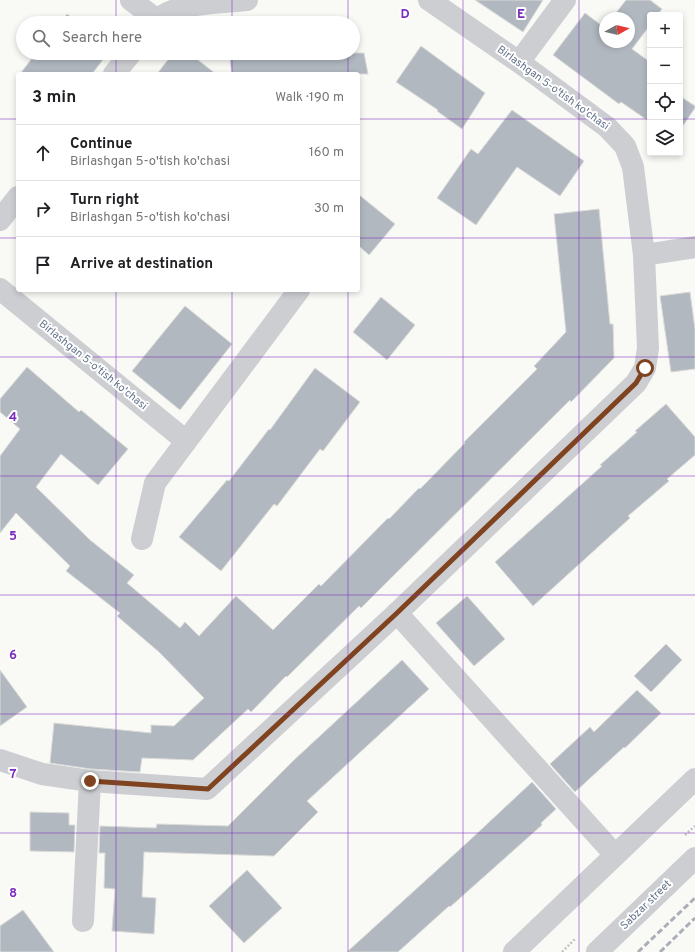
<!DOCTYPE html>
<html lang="en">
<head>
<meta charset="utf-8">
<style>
  body { margin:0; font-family:Overpass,sans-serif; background:#f2f2f2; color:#202124 }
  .controls { position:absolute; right:12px; top:12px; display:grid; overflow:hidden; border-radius:4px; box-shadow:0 2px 6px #0003 }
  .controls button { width:36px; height:36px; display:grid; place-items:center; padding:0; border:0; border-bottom:1px solid #e0e0e0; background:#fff; color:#202124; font:20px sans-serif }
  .compass { position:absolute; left:599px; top:12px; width:36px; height:36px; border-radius:50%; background:#fff; box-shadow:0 2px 6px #0003; rotate:82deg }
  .stop { position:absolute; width:12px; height:12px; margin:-9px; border:3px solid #80431f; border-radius:50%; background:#fff }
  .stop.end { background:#80431f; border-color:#fff; box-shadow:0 1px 4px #0008 }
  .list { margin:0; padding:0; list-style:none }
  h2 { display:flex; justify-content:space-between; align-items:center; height:52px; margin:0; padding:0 16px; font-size:17px }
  h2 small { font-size:13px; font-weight:400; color:#757577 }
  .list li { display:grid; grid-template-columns:26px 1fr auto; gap:12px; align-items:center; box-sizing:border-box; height:56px; padding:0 16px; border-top:1px solid #e0e0e0 }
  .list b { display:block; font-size:15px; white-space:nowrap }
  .list p { margin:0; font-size:13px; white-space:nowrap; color:#757577 }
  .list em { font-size:13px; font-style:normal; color:#757577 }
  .icon { flex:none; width:22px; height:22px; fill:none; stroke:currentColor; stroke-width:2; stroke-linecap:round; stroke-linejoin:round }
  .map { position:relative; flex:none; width:695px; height:952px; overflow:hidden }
  .search { position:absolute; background:#fff; box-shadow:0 2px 6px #0003; left:16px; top:16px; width:344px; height:44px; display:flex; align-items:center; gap:10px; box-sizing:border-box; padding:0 14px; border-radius:22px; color:#757577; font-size:15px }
  .panel { position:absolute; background:#fff; box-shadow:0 2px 6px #0003; left:16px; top:72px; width:344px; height:220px; border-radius:4px }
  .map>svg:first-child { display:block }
  .building { fill:#b1b8c0; stroke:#dbdbd8 }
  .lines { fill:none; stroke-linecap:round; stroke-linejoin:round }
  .path { stroke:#c2c4c7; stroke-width:2.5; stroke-dasharray:2 2; stroke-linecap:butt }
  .minor { stroke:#ccced2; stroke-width:22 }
  .rail { stroke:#aaafb7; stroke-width:3; stroke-dasharray:6 3; stroke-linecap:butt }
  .route { stroke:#80431f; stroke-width:5 }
  .grid { fill:none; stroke:#7b2cbf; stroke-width:1; stroke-opacity:0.55 }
  .labels { text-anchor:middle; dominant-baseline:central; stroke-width:4; stroke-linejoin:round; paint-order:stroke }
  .street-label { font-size:11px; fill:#65758b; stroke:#fff }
  .grid-label { font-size:13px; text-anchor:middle; font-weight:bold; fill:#7b2cbf; stroke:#fff; stroke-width:4; stroke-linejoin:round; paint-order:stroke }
</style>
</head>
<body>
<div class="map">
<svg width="695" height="952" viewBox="0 0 695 952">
  <rect width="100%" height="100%" fill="#f9f9f6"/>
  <g class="building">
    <polygon points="475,0 543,0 523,32"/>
    <polygon points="626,0 650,0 662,9 657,15 650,15 650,25 632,49 650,62 650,122 621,102 619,104 553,55 585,13 605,28 605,42 629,42 629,18 612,18"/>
    <polygon points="67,14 79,23 60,23"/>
    <polygon points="421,46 485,93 462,129 437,111 438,110 396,82"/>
    <polygon points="36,53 108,53 92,74 20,74"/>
    <polygon points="173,53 189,53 216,74 157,74"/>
    <polygon points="229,53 364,53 368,74 232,74"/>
    <polygon points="680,96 695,106 695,108 680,130"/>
    <polygon points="512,110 584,161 560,196 517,167 476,225 437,198 471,149 478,154"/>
    <polygon points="358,194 395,224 369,255 358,245"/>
    <polygon points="599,209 610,324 613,324 614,358 571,402 570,400 361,608 359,606 287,677 286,676 251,712 248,709 193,760 142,758 140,772 91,769 50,763 54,723 151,733 151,725 174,726 204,698 159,652 117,616 120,613 66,571 70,566 16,513 0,533 0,456 20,429 0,412 0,399 27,367 79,412 81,410 128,449 98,485 61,454 36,487 90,540 134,575 127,583 180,628 185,622 199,636 236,596 273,630 319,584 321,586 388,518 389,519 419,488 420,489 465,443 464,442 537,369 534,366 566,332 554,214"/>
    <polygon points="690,292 695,329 695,369 671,372 660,296"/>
    <polygon points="381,297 415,325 387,360 353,332"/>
    <polygon points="185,306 232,344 180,410 132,371"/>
    <polygon points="315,368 360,402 323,451 320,449 277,506 274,504 221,571 179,537 227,480 229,481 269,429 270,430"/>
    <polygon points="666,404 695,437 695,455 667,479 669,481 628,516 630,518 533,606 495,562 602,466 600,465 637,432 635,431"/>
    <polygon points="467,596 505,639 474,666 436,623"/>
    <polygon points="666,644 682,660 651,692 634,676"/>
    <polygon points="402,660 429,689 307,801 318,812 274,856 144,852 142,897 156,898 154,934 112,931 115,889 104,888 105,853 99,853 100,826 156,828 157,824 228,826 294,760"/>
    <polygon points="0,670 27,707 0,726"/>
    <polygon points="637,690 661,713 625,748 624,747 575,792 550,764 590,727 594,732"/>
    <polygon points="532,782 556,809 541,823 542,825 450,907 449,906 398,952 347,952 470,840"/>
    <polygon points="30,812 69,813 69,825 75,825 74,852 30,851"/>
    <polygon points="247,870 282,908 244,943 209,906"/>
    <polygon points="23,910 54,952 0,952 0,926"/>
  </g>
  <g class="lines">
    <g class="path">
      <polyline points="685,835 695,826"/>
      <polyline points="562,952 575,939"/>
    </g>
    <g class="minor">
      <polyline points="131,0 157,20"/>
      <path d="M154 23C171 2 221 3 247 0"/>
      <polyline points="519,62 565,0"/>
      <polyline points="114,74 131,53"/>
      <polyline points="0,220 18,197"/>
      <polyline points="644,255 695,247"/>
      <polyline points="0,289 186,441"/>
      <polyline points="142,539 155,483 299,290"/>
      <polyline points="397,613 615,855"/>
      <polyline points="0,760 42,774 90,781 207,789 397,613 636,383 645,368 648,348 644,255 633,167 625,146 607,127 519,62 429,0"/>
      <polyline points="83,921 90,781"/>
      <polyline points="514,952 695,779"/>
      <polyline points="597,952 695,858"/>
    </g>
    <g class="rail">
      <polyline points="638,952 695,898"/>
      <polyline points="660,952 695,918"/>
    </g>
  </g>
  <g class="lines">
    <polyline class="route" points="90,781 208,789 397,613 636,383 645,368"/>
  </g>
  <path class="grid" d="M116 0V23M232 0V23M348 0V23M463 0V952M579 0V952M116 53V74M232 53V74M348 53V74M0 119H18M358 119H650M680 119H695M0 238H18M358 238H695M116 290V952M232 290V952M348 290V952M0 357H695M0 476H695M0 595H695M0 714H695M0 833H695"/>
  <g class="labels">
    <g class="street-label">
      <text transform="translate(553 88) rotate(36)">Birlashgan 5-o'tish ko'chasi</text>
      <text transform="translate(93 365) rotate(39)">Birlashgan 5-o'tish ko'chasi</text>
      <text transform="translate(646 905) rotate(-44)">Sabzar street</text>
    </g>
  </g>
  <g class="grid-label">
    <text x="405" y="18">D</text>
    <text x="521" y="18">E</text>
    <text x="13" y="421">4</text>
    <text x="13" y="540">5</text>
    <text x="13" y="659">6</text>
    <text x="13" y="778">7</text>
    <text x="13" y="897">8</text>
  </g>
</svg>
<div class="controls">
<button>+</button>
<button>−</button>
<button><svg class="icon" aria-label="locate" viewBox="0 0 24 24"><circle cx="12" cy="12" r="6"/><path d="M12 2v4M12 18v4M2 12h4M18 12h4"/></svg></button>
<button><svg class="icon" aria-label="layers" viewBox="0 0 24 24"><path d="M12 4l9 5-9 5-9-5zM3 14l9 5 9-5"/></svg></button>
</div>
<svg class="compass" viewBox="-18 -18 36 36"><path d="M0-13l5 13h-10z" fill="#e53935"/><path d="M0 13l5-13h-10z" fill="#757577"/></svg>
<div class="stop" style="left:645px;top:368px"></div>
<div class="stop end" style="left:90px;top:781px"></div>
<div class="search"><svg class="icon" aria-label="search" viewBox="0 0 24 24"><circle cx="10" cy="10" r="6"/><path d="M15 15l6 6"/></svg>Search here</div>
<section class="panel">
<h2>3 min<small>Walk · 190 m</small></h2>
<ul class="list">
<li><svg class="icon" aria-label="ahead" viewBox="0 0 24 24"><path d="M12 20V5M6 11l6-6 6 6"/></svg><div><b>Continue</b><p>Birlashgan 5-o'tish ko'chasi</p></div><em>160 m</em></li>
<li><svg class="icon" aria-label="right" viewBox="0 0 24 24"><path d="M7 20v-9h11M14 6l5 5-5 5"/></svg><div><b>Turn right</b><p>Birlashgan 5-o'tish ko'chasi</p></div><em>30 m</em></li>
<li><svg class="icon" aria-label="arrive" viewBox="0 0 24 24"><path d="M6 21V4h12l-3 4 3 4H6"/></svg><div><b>Arrive at destination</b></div></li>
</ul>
</section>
</div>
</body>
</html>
